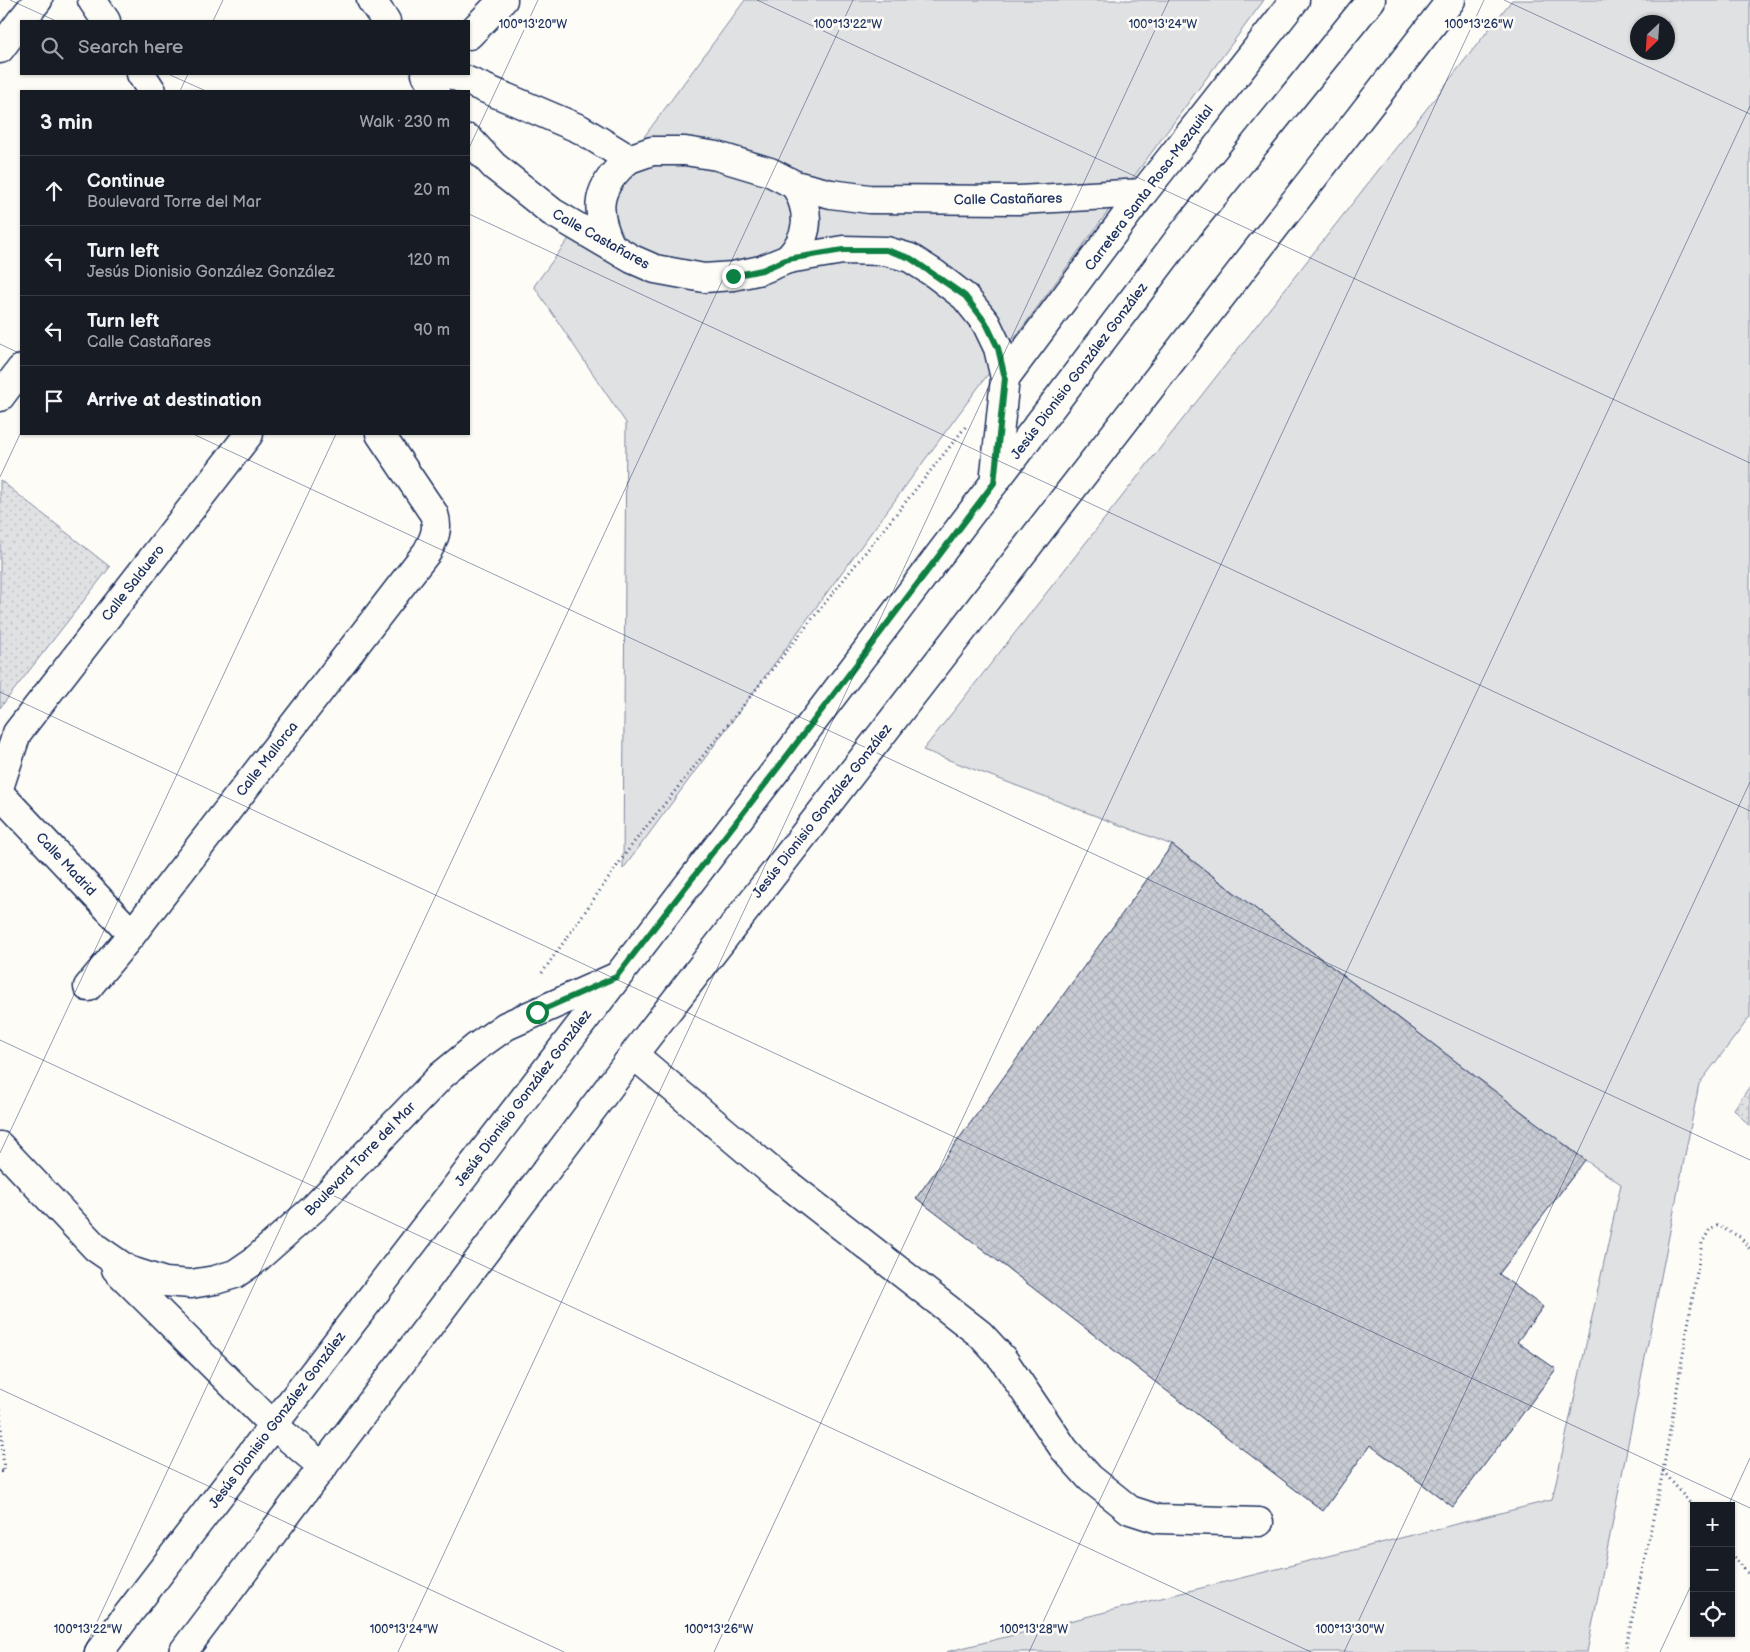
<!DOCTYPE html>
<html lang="en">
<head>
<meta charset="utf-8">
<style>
  body { margin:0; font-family:"Balsamiq Sans",sans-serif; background:#242831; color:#f1f3f6 }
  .controls { position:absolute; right:15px; bottom:15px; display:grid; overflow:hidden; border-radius:0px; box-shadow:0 1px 4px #0004 }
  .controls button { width:45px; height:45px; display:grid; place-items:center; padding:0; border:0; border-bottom:1px solid #363941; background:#171b24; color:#f1f3f6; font:25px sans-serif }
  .compass { position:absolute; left:1630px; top:15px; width:45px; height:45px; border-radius:50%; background:#171b24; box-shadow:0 1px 4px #0004; rotate:205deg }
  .stop { position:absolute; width:15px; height:15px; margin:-11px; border:4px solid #0b8043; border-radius:50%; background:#fff }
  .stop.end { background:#0b8043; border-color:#fff; box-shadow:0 1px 5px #0008 }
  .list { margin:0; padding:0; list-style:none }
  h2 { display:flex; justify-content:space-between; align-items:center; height:65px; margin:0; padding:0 20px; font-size:21px }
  h2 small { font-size:16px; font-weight:400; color:#9ea1a6 }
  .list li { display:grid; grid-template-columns:32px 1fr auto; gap:15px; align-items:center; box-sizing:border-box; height:70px; padding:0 20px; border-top:1px solid #363941 }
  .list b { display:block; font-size:19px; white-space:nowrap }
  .list p { margin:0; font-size:16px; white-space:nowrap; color:#9ea1a6 }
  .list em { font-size:16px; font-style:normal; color:#9ea1a6 }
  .icon { flex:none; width:28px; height:28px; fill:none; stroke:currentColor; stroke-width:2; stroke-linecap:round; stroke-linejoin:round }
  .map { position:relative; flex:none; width:1750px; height:1652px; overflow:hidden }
  .search { position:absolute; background:#171b24; box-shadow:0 1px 4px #0004; left:20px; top:20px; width:450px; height:55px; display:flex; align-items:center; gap:12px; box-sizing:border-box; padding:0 18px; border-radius:0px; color:#9ea1a6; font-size:19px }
  .panel { position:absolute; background:#171b24; box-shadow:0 1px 4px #0004; left:20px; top:90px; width:450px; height:345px; border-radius:0px }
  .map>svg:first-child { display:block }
  .grass { fill:#e0e1e3; stroke:#7e88a0; fill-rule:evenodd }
  .park { fill:url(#park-dots); stroke:#7e88a0 }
  .building { fill:url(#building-cross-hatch); stroke:#1b2f5e }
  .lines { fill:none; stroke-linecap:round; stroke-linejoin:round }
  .minor-casing { stroke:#1b2f5e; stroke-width:31 }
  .major-casing { stroke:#1b2f5e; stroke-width:31 }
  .path { stroke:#1b2f5e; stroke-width:3; stroke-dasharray:1 4; stroke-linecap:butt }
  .minor { stroke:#fdfcf7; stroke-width:28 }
  .major { stroke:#fdfcf7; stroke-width:28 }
  .route { stroke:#0b8043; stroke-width:6 }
  .ticks { fill:none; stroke:#1b2f5e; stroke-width:1; stroke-opacity:0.45 }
  .labels { text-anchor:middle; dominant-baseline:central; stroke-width:5; stroke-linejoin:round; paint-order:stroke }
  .street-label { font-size:14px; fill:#1b2f5e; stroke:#fdfcf7 }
  .ticks-label { font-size:12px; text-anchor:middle; fill:#1b2f5e; stroke:#fdfcf7; stroke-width:5; stroke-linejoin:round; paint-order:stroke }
</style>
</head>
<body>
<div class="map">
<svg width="1750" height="1652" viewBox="0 0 1750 1652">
  <defs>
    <pattern id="park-dots" width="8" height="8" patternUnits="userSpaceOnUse" patternTransform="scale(1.25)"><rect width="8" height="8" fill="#e0e1e3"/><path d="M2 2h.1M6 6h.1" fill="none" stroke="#c0c1c5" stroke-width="1.8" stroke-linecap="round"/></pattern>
    <pattern id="building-cross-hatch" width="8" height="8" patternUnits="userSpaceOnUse" patternTransform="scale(1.25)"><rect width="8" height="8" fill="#c9ccd3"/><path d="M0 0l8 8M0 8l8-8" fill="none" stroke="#acb0b8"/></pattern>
  </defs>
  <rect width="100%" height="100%" fill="#fdfcf7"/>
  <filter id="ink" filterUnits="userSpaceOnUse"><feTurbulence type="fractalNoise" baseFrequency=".02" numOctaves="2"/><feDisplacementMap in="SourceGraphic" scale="10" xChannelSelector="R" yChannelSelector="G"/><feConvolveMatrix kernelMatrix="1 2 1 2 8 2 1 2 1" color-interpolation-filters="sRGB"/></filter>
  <g filter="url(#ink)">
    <g class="grass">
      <polygon points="745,0 1264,0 623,869 626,423 534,286"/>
      <path d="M1512 0H1750V1017L1699 1084 1587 1652H946L1552 1500 1621 1184 1585 1160 1172 845 923 750ZM1638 22H1668V52H1638Z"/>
    </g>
    <g class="park">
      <polygon points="0,480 110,567 0,708"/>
      <polygon points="1750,1086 1750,1127 1734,1109"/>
    </g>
    <polygon class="building" points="1172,845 1585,1160 1499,1274 1543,1307 1517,1342 1556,1369 1453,1507 1370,1445 1323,1511 916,1198"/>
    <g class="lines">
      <g class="minor-casing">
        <g id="minor">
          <polyline points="92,0 106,21"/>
          <polyline points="371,0 386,21"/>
          <polyline points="21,21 38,0"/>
          <polyline points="469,35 503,0"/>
          <polyline points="0,49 21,21"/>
          <polyline points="141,74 152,91"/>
          <polyline points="426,74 435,91"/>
          <polyline points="451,74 580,129 629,159 652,151 685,151 717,156 770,172 795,185 831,194 869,199 1019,200 1143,193"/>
          <polyline points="469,139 494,166 552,212 632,259 655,269 704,278 733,276 761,270 788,259 843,250 886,251 910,258 935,274 965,297 986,323 998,348 1005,378 994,483"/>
          <path d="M611 246C593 209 597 186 629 159"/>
          <path d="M788 259C810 236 811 212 795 185"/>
          <polyline points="1005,378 1143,193 1295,0"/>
          <polyline points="0,397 21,369"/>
          <polyline points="0,785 17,733 249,434"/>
          <polyline points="0,794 132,934"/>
          <path d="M88 987 132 934 427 552C434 539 439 529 434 514L380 434"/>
          <polyline points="634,1055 776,1175 980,1334 1003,1359 1064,1449 1090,1478 1130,1510 1158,1519 1259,1522"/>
          <polyline points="0,1146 96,1248 128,1270 165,1282 191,1284 215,1280 235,1274 254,1261 314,1208 442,1075 475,1048 506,1026 616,977"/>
          <polyline points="116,1269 273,1425 323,1467"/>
        </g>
      </g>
      <g class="major-casing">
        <g id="major">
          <polyline points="99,1652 777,769 1188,227 1371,0"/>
          <polyline points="183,1652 637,1050 1451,0"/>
        </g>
      </g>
      <g class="path">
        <polyline points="542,973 631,846 967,425"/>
        <polyline points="0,1409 4,1472 0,1471"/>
        <polyline points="1663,1471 1694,1508"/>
        <polyline points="1731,1553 1750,1576"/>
        <polyline points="1625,1652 1663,1471 1702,1243 1710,1229 1717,1225 1740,1237 1750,1249"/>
      </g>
      <use href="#minor" class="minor"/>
      <use href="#major" class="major"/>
    </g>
  </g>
  <g class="lines" filter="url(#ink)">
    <polyline class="route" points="537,1012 616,977 777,769 994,483 1005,378 998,348 986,323 965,296 910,258 886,250 843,250 788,259 762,270 733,276"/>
  </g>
  <path class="ticks" d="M10 0 56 21M757 0 1750 463M1504 0 1750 114M213 21 223 0M168 74 206 91M180 91 188 74M469 148 538 0M469 214 1750 811M0 344 21 354M193 434 1750 1160M0 477 21 432M0 692 1750 1508M0 1040 1311 1652M0 1153 336 434M0 1389 564 1652M1728 1506 1750 1458M83 1652 853 0M398 1652 1169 0M714 1652 1484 0M1029 1652 1750 106M1344 1652 1750 782M1660 1652 1694 1579"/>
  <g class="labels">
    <g class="street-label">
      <text transform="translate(1149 188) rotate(-53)">Carretera Santa Rosa-Mezquital</text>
      <text transform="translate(1008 199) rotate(-1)">Calle Castañares</text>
      <text transform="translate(601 239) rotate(29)">Calle Castañares</text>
      <text transform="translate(1079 371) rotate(-53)">Jesús Dionisio González González</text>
      <text transform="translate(133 583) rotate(-52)">Calle Salduero</text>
      <text transform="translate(267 759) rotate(-52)">Calle Mallorca</text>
      <text transform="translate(822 811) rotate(-52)">Jesús Dionisio González González</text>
      <text transform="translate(66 864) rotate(47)">Calle Madrid</text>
      <text transform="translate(523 1098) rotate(-53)">Jesús Dionisio González González</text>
      <text transform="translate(360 1159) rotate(-46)">Boulevard Torre del Mar</text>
      <text transform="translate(277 1420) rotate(-53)">Jesús Dionisio González González</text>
    </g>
  </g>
  <g class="ticks-label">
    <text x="533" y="28">100°13'20"W</text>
    <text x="848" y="28">100°13'22"W</text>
    <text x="1163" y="28">100°13'24"W</text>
    <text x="1479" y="28">100°13'26"W</text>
    <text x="88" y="1633">100°13'22"W</text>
    <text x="404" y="1633">100°13'24"W</text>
    <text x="719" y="1633">100°13'26"W</text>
    <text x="1034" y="1633">100°13'28"W</text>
    <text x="1350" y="1633">100°13'30"W</text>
  </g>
</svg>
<div class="controls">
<button>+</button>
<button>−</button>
<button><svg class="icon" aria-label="locate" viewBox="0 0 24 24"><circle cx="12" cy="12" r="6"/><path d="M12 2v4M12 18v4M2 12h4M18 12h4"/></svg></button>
</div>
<svg class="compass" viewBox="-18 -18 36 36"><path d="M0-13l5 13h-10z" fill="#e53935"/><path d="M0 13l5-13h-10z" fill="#9ea1a6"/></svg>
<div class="stop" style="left:537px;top:1012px"></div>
<div class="stop end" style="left:733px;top:276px"></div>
<div class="search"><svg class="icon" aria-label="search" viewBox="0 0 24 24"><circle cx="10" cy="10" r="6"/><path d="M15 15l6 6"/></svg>Search here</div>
<section class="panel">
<h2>3 min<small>Walk · 230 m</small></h2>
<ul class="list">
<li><svg class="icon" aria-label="ahead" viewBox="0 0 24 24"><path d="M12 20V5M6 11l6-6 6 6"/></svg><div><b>Continue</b><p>Boulevard Torre del Mar</p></div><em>20 m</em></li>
<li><svg class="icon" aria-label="left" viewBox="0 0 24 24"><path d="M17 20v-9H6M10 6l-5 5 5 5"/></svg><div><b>Turn left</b><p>Jesús Dionisio González González</p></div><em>120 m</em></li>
<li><svg class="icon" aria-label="left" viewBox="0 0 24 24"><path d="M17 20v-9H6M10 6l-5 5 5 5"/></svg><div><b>Turn left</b><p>Calle Castañares</p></div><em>90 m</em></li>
<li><svg class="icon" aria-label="arrive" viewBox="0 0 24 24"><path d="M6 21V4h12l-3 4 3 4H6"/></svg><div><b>Arrive at destination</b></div></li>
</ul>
</section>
</div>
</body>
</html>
